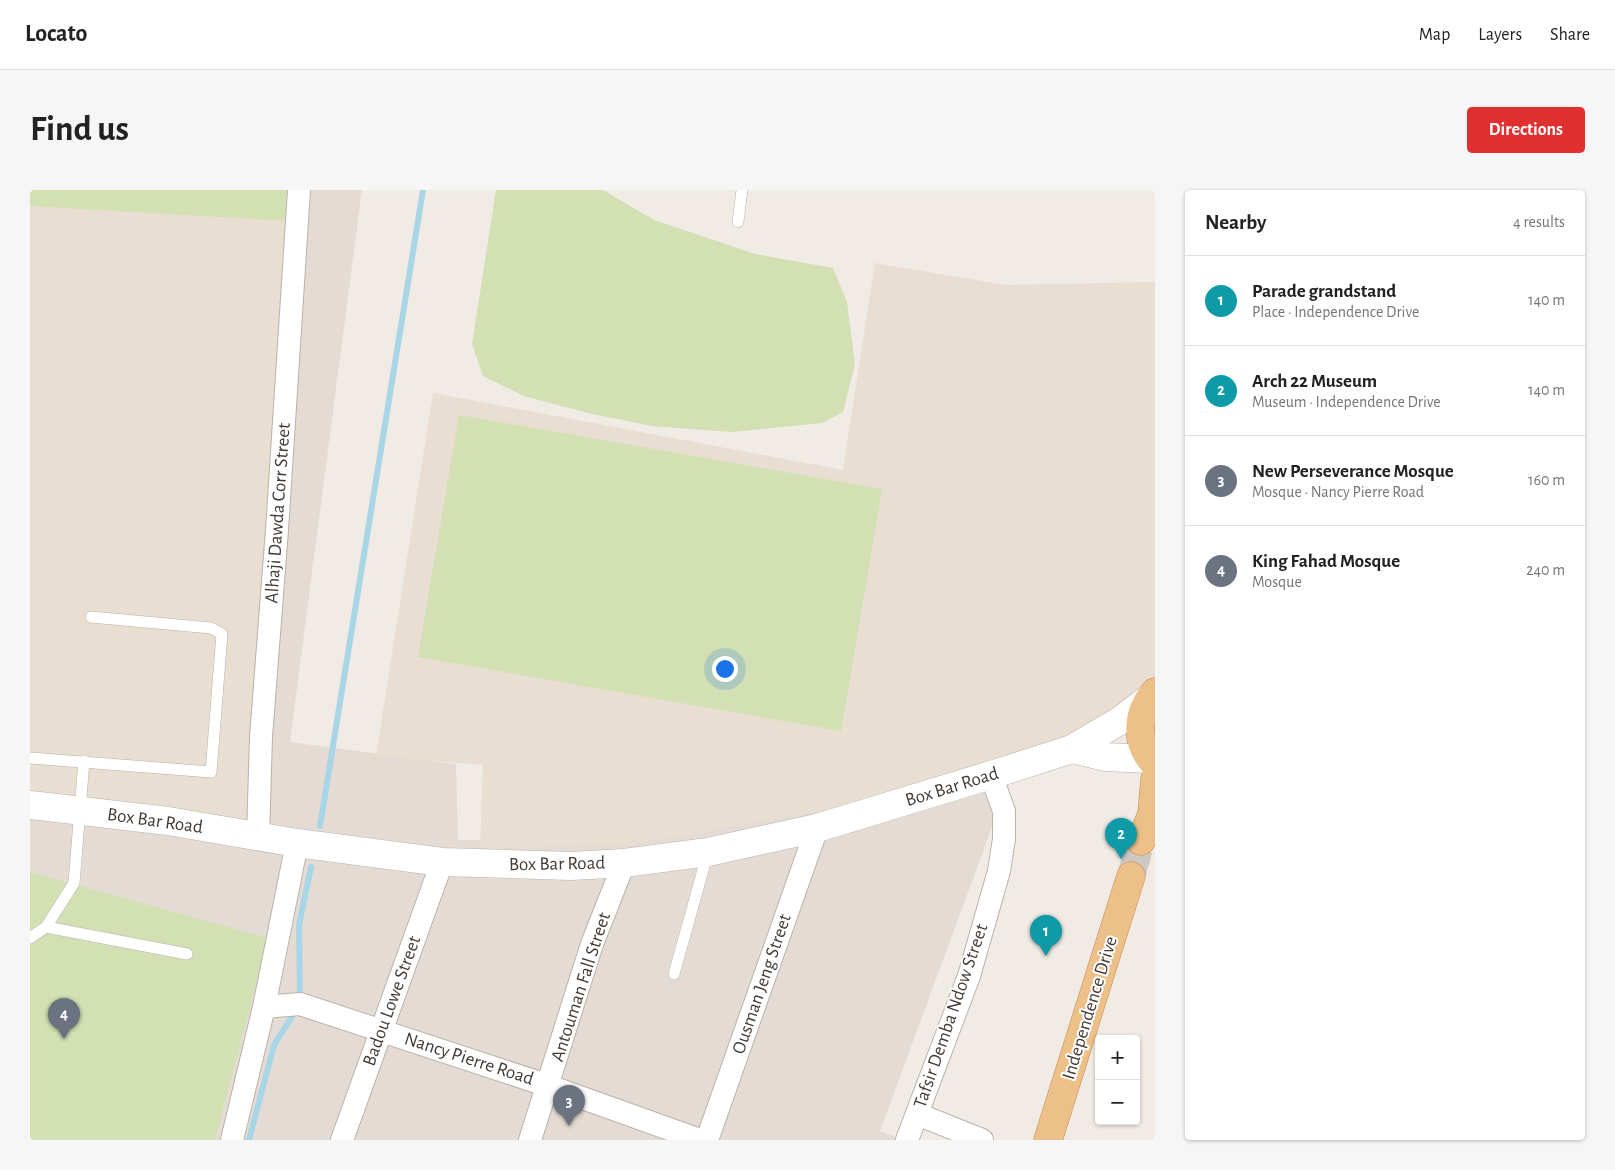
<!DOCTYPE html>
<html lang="en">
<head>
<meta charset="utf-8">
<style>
  body { margin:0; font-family:"Alegreya Sans",sans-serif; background:#f6f6f6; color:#222 }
  .controls { position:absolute; right:15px; bottom:15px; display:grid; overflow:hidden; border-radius:5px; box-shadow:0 1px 4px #0004 }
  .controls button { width:45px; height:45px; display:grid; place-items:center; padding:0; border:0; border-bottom:1px solid #e0e0e0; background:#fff; color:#222; font:25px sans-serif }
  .you { position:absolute; left:694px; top:478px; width:18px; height:18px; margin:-12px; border:4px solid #fff; border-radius:50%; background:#1a73e8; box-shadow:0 0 0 8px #1a73e833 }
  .badge { display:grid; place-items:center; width:32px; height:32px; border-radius:50%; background:#df2f2e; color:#fff; font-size:16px; font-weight:700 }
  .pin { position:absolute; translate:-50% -41px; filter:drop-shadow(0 1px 2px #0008) }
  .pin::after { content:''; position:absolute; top:26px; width:18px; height:15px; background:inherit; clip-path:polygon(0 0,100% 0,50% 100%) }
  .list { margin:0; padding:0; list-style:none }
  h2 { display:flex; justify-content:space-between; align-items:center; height:65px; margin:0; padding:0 20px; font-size:21px }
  h2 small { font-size:16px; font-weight:400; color:#767676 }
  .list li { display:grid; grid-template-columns:32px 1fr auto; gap:15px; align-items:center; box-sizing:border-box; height:90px; padding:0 20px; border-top:1px solid #e0e0e0 }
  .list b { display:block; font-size:19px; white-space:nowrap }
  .list p { margin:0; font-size:16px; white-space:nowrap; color:#767676 }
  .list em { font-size:16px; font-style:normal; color:#767676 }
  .map { position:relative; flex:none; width:1125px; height:950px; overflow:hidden; border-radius:5px }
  header { display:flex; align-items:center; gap:30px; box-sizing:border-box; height:70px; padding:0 25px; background:#fff; border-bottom:1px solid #e0e0e0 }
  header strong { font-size:24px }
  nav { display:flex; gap:28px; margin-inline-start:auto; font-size:18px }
  .intro { display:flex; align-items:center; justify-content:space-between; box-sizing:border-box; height:120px; padding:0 30px }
  h1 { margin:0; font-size:35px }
  .button { padding:12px 22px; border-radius:5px; background:#df2f2e; color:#fff; font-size:18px; font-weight:700 }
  main { display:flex; gap:30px; padding:0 30px }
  aside { flex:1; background:#fff; border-radius:5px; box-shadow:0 1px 4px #0004 }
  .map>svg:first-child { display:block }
  .residential { fill:#e4dcd4 }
  .education { fill:#e8ded1 }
  .green { fill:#d2e0b3 }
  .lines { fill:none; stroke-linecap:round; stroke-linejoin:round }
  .stream { stroke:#a8d6e6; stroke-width:6 }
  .trunk-tunnel { stroke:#cdc8c2; stroke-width:28; stroke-dasharray:28 14; stroke-linecap:butt }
  .service-casing { stroke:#bab2a9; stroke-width:12 }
  .minor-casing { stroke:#bab2a9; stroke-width:24 }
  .tertiary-casing { stroke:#bab2a9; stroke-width:29 }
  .trunk-casing { stroke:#c98647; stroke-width:29 }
  .service { stroke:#fff; stroke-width:11 }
  .minor { stroke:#fff; stroke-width:22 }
  .tertiary { stroke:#fff; stroke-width:28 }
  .trunk { stroke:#eec089; stroke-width:28 }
  .labels { text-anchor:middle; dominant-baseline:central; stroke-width:4; stroke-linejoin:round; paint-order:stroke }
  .street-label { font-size:19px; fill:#423b36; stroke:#fff }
</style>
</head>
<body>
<header>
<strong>Locato</strong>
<nav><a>Map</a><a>Layers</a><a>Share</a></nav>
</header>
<div class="intro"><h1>Find us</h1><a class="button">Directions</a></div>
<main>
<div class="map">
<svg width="1125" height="950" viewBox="0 0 1125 950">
  <rect width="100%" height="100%" fill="#f0ebe5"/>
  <polygon class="residential" points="0,0 332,0 260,552 426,574 428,650 578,649 992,556 850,941 873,950 0,950"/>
  <g class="education">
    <polygon points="0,0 265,0 221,631 0,606"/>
    <polygon points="845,73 976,95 1125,92 1125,493 1072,534 850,610 599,655 450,658 453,575 346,566 403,203 813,280"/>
  </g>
  <g class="green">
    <polygon points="0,0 257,0 259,31 0,16"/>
    <polygon points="466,0 573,0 624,30 725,64 803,78 817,112 825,174 813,222 792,233 702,242 622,236 558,223 494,206 453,186 442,154"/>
    <polygon points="429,225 852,299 811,541 388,467"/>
    <polygon points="0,682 238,748 185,950 0,950"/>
  </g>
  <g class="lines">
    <g class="stream">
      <polyline points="290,636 393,0"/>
      <polyline points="270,809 269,735 281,677"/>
      <polyline points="219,950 244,855 267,819"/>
    </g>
    <polyline class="trunk-tunnel" points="1101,686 1111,651"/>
    <g class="service-casing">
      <g id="service">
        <polyline points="708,32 712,0"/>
        <polyline points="0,568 181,582 192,444 181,438 61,427"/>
        <polyline points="16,737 44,693 54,571"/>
        <polyline points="0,748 16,737 157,764"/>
        <polyline points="644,784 678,662"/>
      </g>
    </g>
    <g class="minor-casing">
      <g id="minor">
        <polyline points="228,646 231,547 247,340 269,0"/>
        <polyline points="234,817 270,814 519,896 670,950"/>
        <polyline points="887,924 952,950"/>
        <polyline points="202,950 234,817 267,653"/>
        <polyline points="312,950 412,672"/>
        <polyline points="500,950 562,754 594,673"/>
        <polyline points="677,950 787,638"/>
        <polyline points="877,950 939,786 969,681 974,649 974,621 961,585"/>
      </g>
    </g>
    <g class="tertiary-casing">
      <g id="tertiary">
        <polyline points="1042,559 1075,567 1120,569"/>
        <polyline points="0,615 138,631 267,653 412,672 541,676 594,673 678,662 787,638 961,585 1042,559 1091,530 1121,507"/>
      </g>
    </g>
    <g class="trunk-casing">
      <g id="trunk">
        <path d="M1125 502C1106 523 1105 554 1125 574"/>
        <polyline points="1111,651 1122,624 1125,589"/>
        <polyline points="1018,950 1101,686"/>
      </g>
    </g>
    <use href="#service" class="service"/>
    <use href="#minor" class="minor"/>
    <use href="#tertiary" class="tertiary"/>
    <use href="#trunk" class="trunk"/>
  </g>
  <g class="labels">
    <g class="street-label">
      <text transform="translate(248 323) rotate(-86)">Alhaji Dawda Corr Street</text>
      <text transform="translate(922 597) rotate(-17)">Box Bar Road</text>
      <text transform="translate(125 631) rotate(8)">Box Bar Road</text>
      <text transform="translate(527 674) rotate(-1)">Box Bar Road</text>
      <text transform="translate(732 794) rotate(-71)">Ousman Jeng Street</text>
      <text transform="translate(551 797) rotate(-72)">Antouman Fall Street</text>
      <text transform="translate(362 811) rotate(-70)">Badou Lowe Street</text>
      <text transform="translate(1060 818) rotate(-73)">Independence Drive</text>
      <text transform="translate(921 826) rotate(-71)">Tafsir Demba Ndow Street</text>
      <text transform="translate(439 869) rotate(18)">Nancy Pierre Road</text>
    </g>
  </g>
</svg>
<div class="controls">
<button>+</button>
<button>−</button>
</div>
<div class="you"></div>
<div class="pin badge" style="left:1016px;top:766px;background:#0f9aa8">1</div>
<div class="pin badge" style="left:1091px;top:669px;background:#0f9aa8">2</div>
<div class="pin badge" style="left:539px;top:936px;background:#6b7280">3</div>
<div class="pin badge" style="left:34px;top:849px;background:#6b7280">4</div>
</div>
<aside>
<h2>Nearby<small>4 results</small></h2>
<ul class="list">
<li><span class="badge" style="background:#0f9aa8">1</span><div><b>Parade grandstand</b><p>Place · Independence Drive</p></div><em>140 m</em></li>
<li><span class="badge" style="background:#0f9aa8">2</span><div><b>Arch 22 Museum</b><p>Museum · Independence Drive</p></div><em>140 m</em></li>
<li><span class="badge" style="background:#6b7280">3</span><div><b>New Perseverance Mosque</b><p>Mosque · Nancy Pierre Road</p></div><em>160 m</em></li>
<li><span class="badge" style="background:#6b7280">4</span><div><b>King Fahad Mosque</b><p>Mosque</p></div><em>240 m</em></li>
</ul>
</aside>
</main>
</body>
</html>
